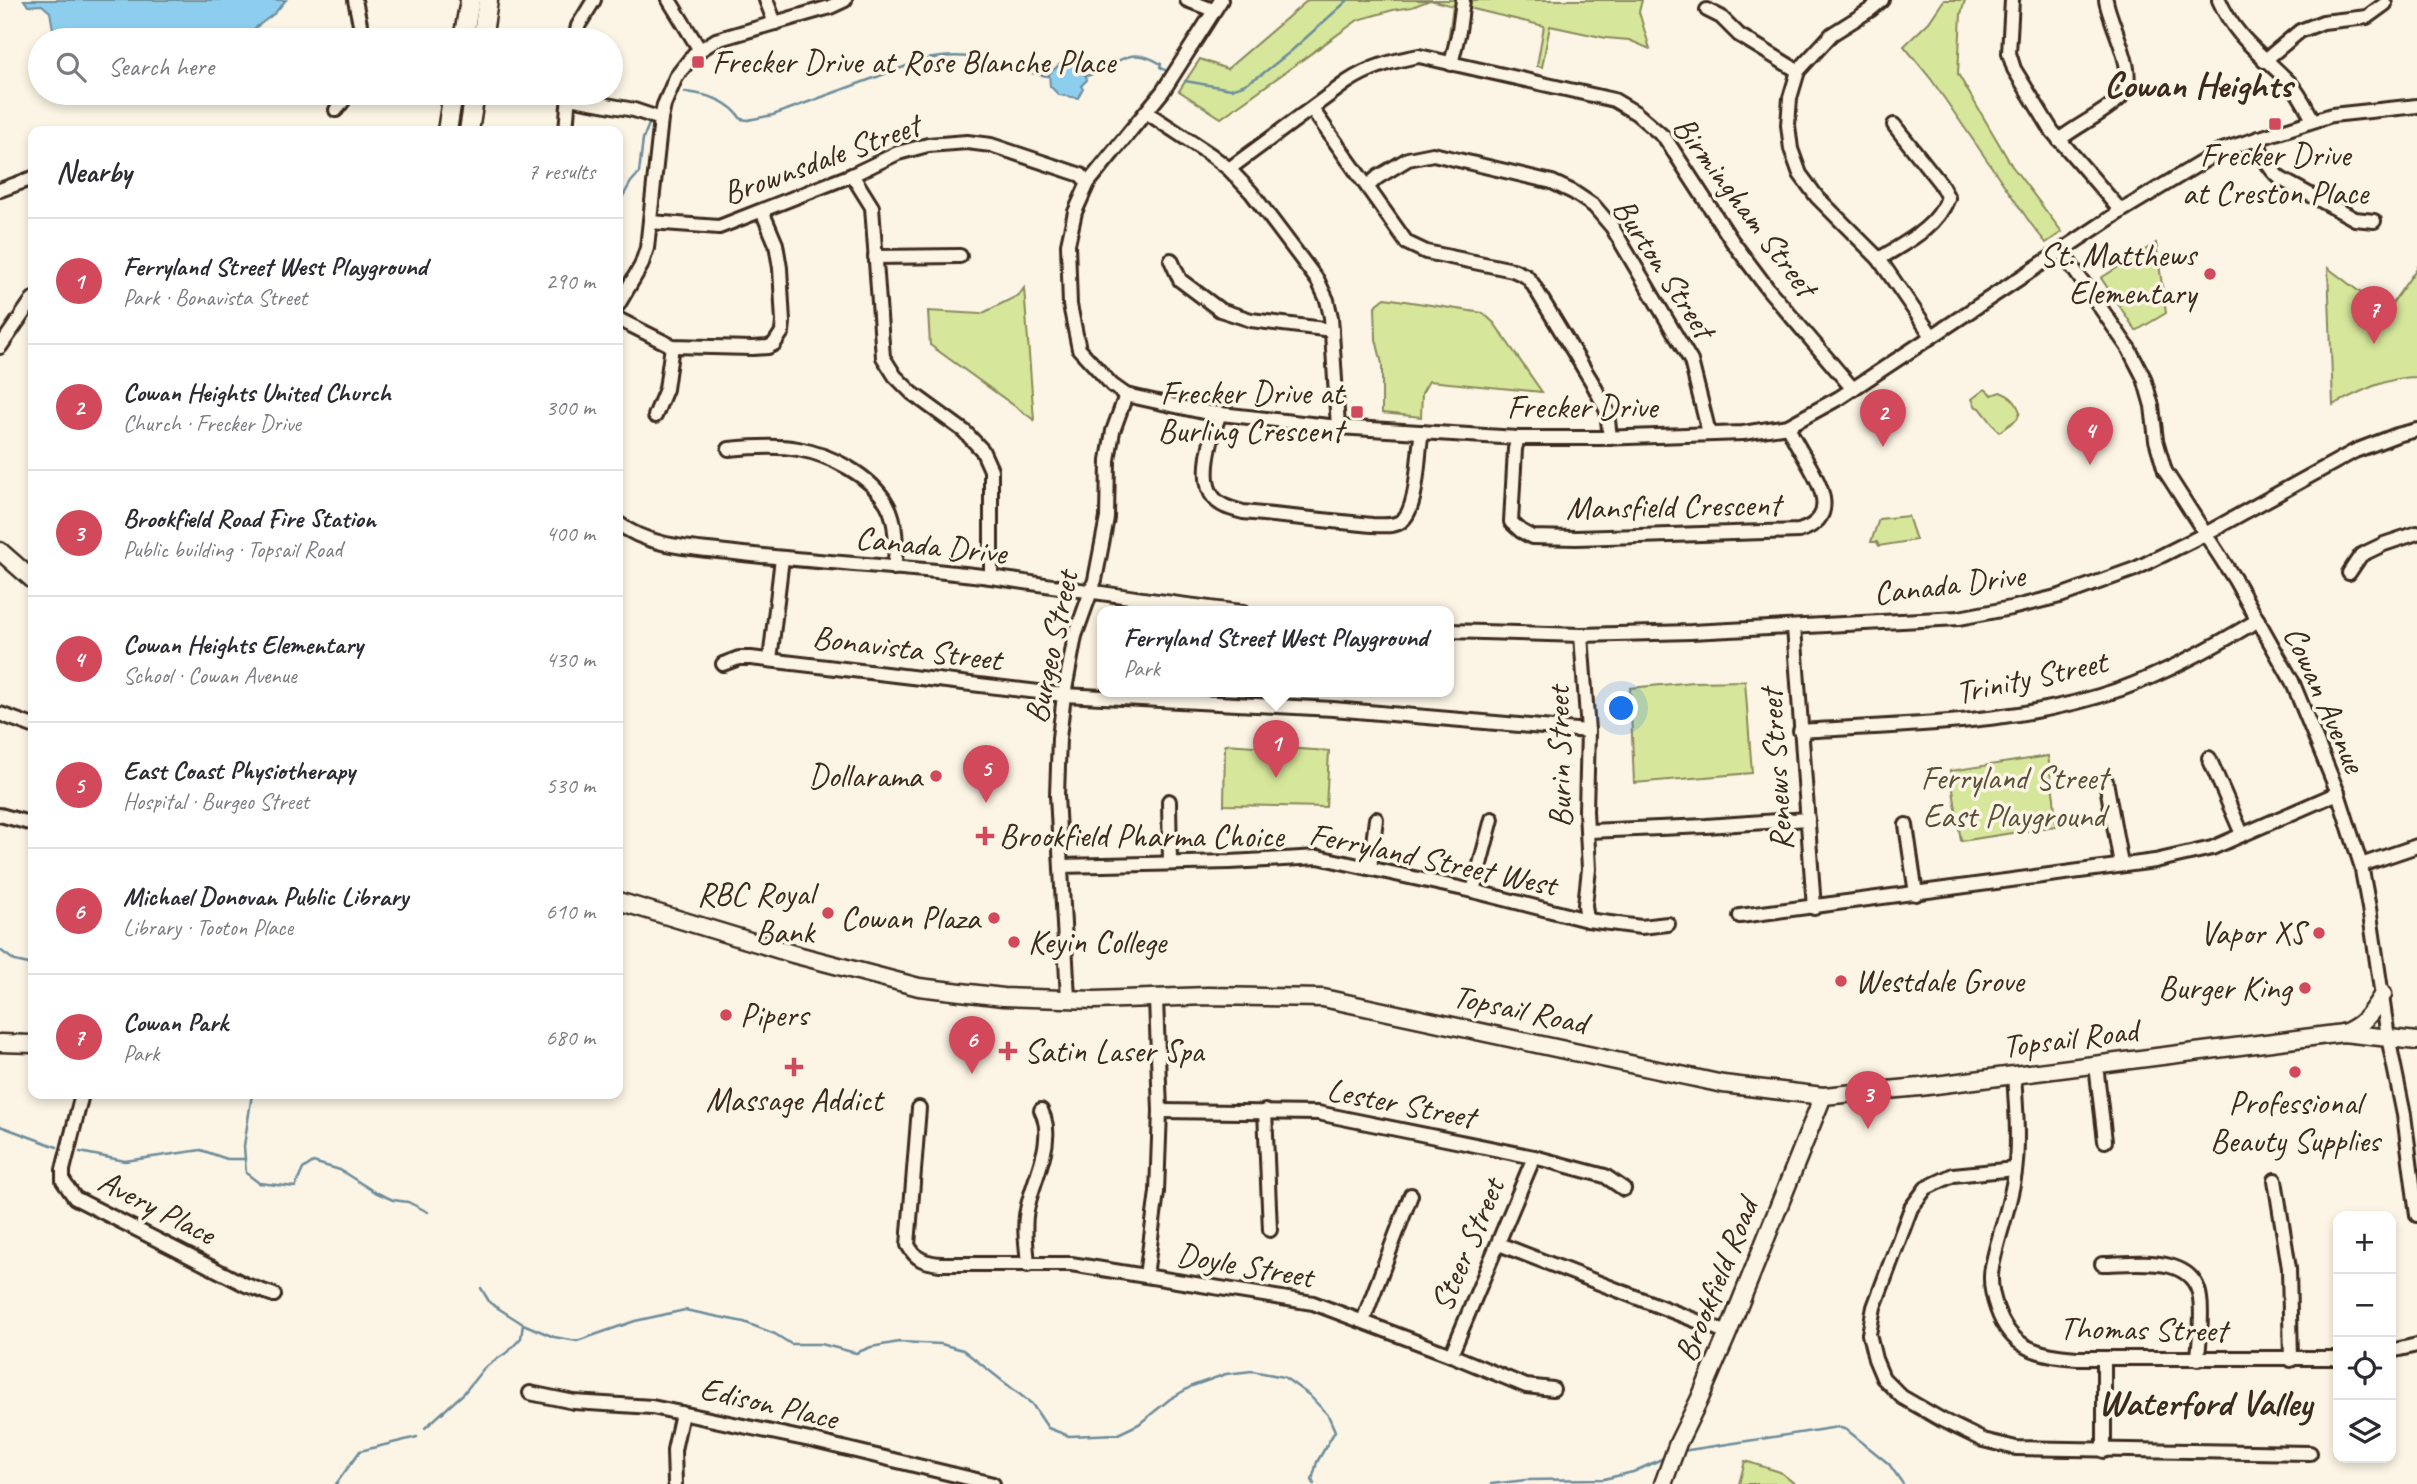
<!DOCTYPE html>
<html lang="en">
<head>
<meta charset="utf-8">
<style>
  body { margin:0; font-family:Caveat,sans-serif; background:#f2f2f3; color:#2b2b33 }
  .controls { position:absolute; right:21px; bottom:21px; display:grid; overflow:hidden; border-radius:14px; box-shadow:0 4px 10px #0003 }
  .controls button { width:63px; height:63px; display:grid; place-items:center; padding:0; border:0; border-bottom:2px solid #e1e1e2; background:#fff; color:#2b2b33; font:35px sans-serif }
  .you { position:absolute; left:1622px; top:709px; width:24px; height:24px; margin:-18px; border:5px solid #fff; border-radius:50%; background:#1a73e8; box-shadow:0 0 0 10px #1a73e833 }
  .badge { display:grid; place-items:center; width:46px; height:46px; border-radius:50%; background:#d1495b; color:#fff; font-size:23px; font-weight:700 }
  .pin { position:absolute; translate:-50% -58px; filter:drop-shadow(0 2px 4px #0008) }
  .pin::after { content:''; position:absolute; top:37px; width:24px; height:21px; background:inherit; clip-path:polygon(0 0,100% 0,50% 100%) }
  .popup { position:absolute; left:1097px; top:606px; width:357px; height:91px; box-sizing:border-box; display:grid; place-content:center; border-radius:14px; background:#fff; filter:drop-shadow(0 2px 5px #0005); font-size:23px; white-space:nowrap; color:#7c7c81 }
  .popup b { font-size:26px; color:#2b2b33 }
  .popup::after { content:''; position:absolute; left:50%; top:100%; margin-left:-14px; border:14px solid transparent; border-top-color:#fff }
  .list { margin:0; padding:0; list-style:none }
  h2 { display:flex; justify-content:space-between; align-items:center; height:91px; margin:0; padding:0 28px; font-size:30px }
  h2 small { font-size:23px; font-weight:400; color:#7c7c81 }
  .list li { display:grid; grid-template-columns:46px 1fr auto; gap:21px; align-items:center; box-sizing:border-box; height:126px; padding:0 28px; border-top:2px solid #e1e1e2 }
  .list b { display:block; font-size:26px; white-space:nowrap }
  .list p { margin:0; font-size:23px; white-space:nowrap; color:#7c7c81 }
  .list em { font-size:23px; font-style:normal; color:#7c7c81 }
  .icon { flex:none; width:38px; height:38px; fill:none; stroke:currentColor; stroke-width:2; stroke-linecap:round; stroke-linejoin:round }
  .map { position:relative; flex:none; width:2417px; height:1484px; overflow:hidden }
  .search { position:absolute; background:#fff; box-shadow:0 4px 10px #0003; left:28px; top:28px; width:595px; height:77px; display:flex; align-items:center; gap:18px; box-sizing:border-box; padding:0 24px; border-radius:38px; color:#7c7c81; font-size:26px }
  .panel { position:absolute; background:#fff; box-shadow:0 4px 10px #0003; left:28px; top:126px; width:595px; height:973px; border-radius:14px }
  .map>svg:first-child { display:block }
  .green { fill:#d6e79b; stroke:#88885c; stroke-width:2 }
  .water { fill:#8dceee; stroke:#6c8c9b; stroke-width:2 }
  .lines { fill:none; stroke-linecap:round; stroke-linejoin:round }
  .stream { stroke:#6c8c9b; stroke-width:2.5 }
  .minor-casing { stroke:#3b2a1e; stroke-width:18 }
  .major-casing { stroke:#3b2a1e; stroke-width:21 }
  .highway-casing { stroke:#3b2a1e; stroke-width:23 }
  .minor { stroke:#fcf5e5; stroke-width:12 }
  .major { stroke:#fcf5e5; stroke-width:16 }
  .highway { stroke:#fcf5e5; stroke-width:18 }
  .poi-dot { fill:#d1495b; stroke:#fcf5e5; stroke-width:2.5 }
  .labels { text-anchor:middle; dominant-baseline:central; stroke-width:7; stroke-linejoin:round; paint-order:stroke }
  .poi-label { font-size:33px; fill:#3b2a1e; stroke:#fcf5e5; text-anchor:end }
  .street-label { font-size:33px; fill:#3b2a1e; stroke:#fcf5e5 }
  .park-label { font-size:33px; fill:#5a5037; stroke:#fcf5e5 }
  .quarter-label { font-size:37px; font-weight:bold; fill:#3b2a1e; stroke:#fcf5e5 }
</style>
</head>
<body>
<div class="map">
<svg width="2417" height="1484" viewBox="0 0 2417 1484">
  <rect width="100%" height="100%" fill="#fcf5e5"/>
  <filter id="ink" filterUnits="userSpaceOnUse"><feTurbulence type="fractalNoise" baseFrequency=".0143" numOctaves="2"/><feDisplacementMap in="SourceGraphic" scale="14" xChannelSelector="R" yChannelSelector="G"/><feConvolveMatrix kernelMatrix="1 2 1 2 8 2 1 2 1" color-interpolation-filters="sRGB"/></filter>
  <g filter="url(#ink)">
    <g class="green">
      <polygon points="1308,0 1642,0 1639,12 1650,49 1629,40 1606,38 1550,26 1542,67 1537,66 1544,26 1469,8 1462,44 1448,42 1453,6 1430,0 1412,7 1393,10 1358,20 1221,118 1179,91 1200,59 1227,69"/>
      <polygon points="1944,0 1965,0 1961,14 1958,74 2012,166 2062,232 2046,243 2031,224 1931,79 1904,46 1929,22"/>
      <polygon points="2156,243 2166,313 2136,331 2101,278"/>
      <path d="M2328 268 2386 312 2417 268V377C2387 377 2359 392 2333 405Z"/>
      <polygon points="1024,288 1034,420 930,345 928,311 981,314 1019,295"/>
      <polygon points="1385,298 1483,313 1494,323 1542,392 1429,381 1422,393 1421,417 1382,413 1382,364 1376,339 1375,306"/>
      <path d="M1985 389 1992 395 2000 392C2011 396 2016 401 2020 412L2017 419 1999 432 1980 408 1976 407 1972 399Z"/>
      <polygon points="1908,516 1916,540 1879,546 1877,542 1871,542 1879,519"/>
      <polygon points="1745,681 1752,773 1634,783 1630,688 1693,682"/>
      <polygon points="1225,744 1329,751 1326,807 1224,805"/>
      <polygon points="2048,756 2054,798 2056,826 1961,841 1950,771"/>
      <polygon points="1745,1461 1780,1472 1795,1484 1739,1484"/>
    </g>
    <g class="water">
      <polygon points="24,0 286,0 275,13 239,40 72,40 53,29 50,12 42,5 28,6"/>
      <polygon points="1071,62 1086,76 1087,80 1081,86 1083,89 1078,98 1059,95 1050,86 1049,74 1060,64"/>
    </g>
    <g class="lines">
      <g class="stream">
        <path d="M1086 76C1115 69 1126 42 1161 64L1160 67 1165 70"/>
        <polyline points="1185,81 1231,89 1243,85 1261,75 1290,52 1348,0"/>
        <path d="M685 92C706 94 729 100 741 119L748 120 773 115 923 60C978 48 998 68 1048 76"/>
        <polyline points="618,205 631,182 639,173 643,139 649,124"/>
        <polyline points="0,950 15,961 33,965"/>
        <polyline points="252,1094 244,1146 246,1173 259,1183 295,1187 303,1169 313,1162 340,1170 373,1191 393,1200 408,1202 428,1212"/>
        <polyline points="0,1126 57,1147"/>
        <polyline points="80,1152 125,1161 201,1150 227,1159 245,1159"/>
        <polyline points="481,1288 490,1303 523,1324 554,1337 577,1341 635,1321 685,1310 744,1322 775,1334 791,1344 821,1344 856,1353 871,1347 899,1342 941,1344 963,1350 1032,1404 1048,1428 1069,1436 1118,1434 1139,1424 1170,1399 1192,1386 1226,1374 1252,1371 1284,1377 1309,1395 1328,1415 1335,1431 1317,1462 1312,1480 1314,1484"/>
        <polyline points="425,1428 464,1393 484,1368 509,1351 521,1338 523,1324"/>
        <polyline points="1682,1451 1838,1427 1847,1430 1889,1464 1903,1484"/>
        <polyline points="336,1484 360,1451 417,1437"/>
        <polyline points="1491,1484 1526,1480 1604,1479 1633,1472 1666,1457"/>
      </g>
      <g class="minor-casing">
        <g id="minor">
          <polyline points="355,0 360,24 359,40"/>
          <polyline points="669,0 700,50"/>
          <polyline points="766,0 775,23"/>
          <polyline points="1187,0 1213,10"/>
          <polyline points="1221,0 1163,91 1088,183 1075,212 1068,244 1070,305 1079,349 1112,385 1126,395 1203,412 1338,427 1518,438 1600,438 1743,433 1788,426 1839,398 2121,211 2222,150 2332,115 2417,106"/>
          <polyline points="1882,0 1870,10 1832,34 1798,71 1790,98 1788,125 1791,149 1800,174 1817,197 1879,259 1932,336"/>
          <polyline points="2012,0 2009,53 2014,69 2052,131 2121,211"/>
          <path d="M2219 0C2236 39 2262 54 2290 83 2300 94 2306 107 2313 120"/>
          <polyline points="1707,10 1721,17 1739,35 1798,71"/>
          <polyline points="575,40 578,26 594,0"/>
          <polyline points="2264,61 2300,31 2323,22 2367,17 2385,4"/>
          <polyline points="1451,64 1459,31 1463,0"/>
          <polyline points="569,98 634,110 661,119"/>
          <polyline points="1312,109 1407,243 1426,252 1513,270 1526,276 1532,283 1592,382 1607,411 1610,438"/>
          <polyline points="336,110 349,93"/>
          <polyline points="1146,112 1211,155 1229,169 1251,192 1318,281 1327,300 1331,317 1338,427"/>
          <polyline points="566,131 569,93"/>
          <path d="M2258 138C2260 154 2269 169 2281 179L2355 219 2374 221"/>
          <path d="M2059 140C2078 125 2101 115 2119 99 2143 78 2110 27 2106 0"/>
          <path d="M1229 169 1347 82C1370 67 1392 61 1419 56L1614 100 1636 113 1665 138 1732 241 1768 289 1853 389"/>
          <polyline points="852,175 872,207 883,357 895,376 912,393 964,431 982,450 991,470 991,577"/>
          <polyline points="1368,186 1378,177 1408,159 1433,154 1552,182 1573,192 1594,206 1612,227 1691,361 1709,433"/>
          <polyline points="0,190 33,178"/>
          <polyline points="650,222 719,227 852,175 898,153 928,145 967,142 991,145 1081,175 1088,183"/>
          <polyline points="2062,252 2129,349 2144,378 2152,406 2156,440 2165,471 2235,580 2292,681 2338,793 2361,865 2369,908 2388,1037 2404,1115 2417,1215"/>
          <polyline points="875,257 960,256"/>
          <path d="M1879 259C1906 242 1936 229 1948 198L1940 183 1894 125"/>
          <polyline points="1171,260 1180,280 1220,310 1251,320 1332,330"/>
          <polyline points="618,305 641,266 647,248 661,119 664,105 676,77 694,54 716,40 830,7 845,0"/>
          <polyline points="618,319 672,346 752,348 768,347 774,344 782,332 783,322 780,268 776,244 762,211"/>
          <polyline points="0,347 33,299"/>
          <path d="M1220 413C1212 434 1198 480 1214 498 1221 507 1233 509 1243 512L1372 525C1381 525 1392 527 1400 522 1419 511 1417 454 1422 432"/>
          <polyline points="655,416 666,389 672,346"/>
          <path d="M1518 438 1515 449 1511 522 1521 531 1532 537 1576 538 1799 531C1855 513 1799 458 1788 426"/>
          <path d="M729 449C750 447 777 445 798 449 831 455 870 475 887 504 897 521 897 550 894 568"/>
          <path d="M618 523C649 548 697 548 735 553 820 563 905 566 990 577 1074 589 1158 602 1243 612"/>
          <polyline points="2349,573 2361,555 2384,544 2417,533"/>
          <polyline points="1794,627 1814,908"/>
          <polyline points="1449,631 1581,635 1691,632 1959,618 2011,608 2060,596 2135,569 2205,534 2355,451 2397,435 2417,430"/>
          <polyline points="1581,635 1588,731 1586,811 1589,869 1585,905 1587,920"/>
          <polyline points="770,660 782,558"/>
          <polyline points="723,664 739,658 751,658 1064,695 1333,709 1588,731"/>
          <polyline points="0,714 33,726"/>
          <path d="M1800 731C1908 724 2018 725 2121 689 2168 672 2215 646 2258 620"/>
          <polyline points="2209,758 2242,834"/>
          <polyline points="2106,781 2121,864"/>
          <polyline points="1169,801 1170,862"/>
          <polyline points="0,815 33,824"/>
          <polyline points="1906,825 1916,894"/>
          <polyline points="1589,831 1706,826 1808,819"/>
          <polyline points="2361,865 2417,846"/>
          <polyline points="1061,866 1230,862 1318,857 1473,891 1587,920 1641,927 1668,924"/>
          <polyline points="1370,868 1376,819"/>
          <polyline points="1473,891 1492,819"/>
          <polyline points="1740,916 2155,861 2212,848 2338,793"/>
          <polyline points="1068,998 1057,795 1059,738 1064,695 1075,636 1095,580 1107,518 1108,460 1113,431 1126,395"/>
          <polyline points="2096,1065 2105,1141"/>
          <path d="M2014 1075C2016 1107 2019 1140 2015 1172 2011 1205 1998 1235 1992 1267 1989 1282 1992 1295 1997 1309 2011 1349 2038 1355 2077 1358H2338"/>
          <polyline points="82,1094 63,1170 63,1181 75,1198 246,1285 274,1295"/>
          <path d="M919 1108 908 1245C916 1260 924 1262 940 1264H1071L1313 1303 1451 1355 1526 1386 1553 1389"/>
          <polyline points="1160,1111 1318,1113 1534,1157 1605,1176 1624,1189"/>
          <polyline points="1265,1111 1270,1230"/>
          <polyline points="2015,1169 1953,1175 1926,1188 1911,1208 1874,1307 1869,1334 1875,1359 1883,1378 1902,1397 1942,1420 1983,1440 2016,1448 2310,1453"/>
          <polyline points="2275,1180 2289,1268 2291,1360"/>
          <polyline points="1499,1244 1728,1333"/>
          <path d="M2102 1264C2134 1264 2194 1253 2200 1298 2203 1318 2199 1339 2198 1359"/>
          <path d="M1028 1265C1027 1247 1023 1228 1027 1210 1033 1178 1057 1140 1041 1110"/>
          <polyline points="1146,1276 1157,1192 1160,1111 1156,998"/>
          <polyline points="1363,1321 1411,1195"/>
          <polyline points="2391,1351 2417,1345"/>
          <polyline points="1451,1355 1534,1157"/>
          <polyline points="2104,1360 2104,1451"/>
          <polyline points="530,1393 574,1402 652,1407 810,1440 993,1484"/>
          <polyline points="675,1484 674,1450 682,1413"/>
        </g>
      </g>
      <g class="major-casing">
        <g id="major">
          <polyline points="0,551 33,580"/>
          <polyline points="618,901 793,954 919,987 1003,997 1095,1000 1208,996 1323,998 1723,1084 1823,1096 1920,1087 2343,1033 2417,1041"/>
          <path d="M2343 1033C2363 1026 2372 1012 2383 994"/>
          <polyline points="0,1043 33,1044"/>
          <polyline points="1663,1484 1678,1443 1700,1398 1728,1333 1823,1096"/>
        </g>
      </g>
      <g class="highway-casing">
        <g id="highway">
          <polyline points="463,40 470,0"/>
          <polyline points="482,40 488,0"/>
          <polyline points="447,131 453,93"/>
          <polyline points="469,131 475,93"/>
        </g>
      </g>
      <use href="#minor" class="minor"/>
      <use href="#major" class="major"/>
      <use href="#highway" class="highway"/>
    </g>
  </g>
  <g class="poi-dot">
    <rect x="691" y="55" width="14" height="14" rx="3.5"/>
    <rect x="2268" y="117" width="14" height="14" rx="3.5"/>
    <circle cx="2210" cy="274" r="7"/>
    <rect x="1350" y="405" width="14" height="14" rx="3.5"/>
    <circle cx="936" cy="776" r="7"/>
    <path d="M981.5 825.5h7v7h7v7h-7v7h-7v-7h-7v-7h7z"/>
    <circle cx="828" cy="913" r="7"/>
    <circle cx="994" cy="918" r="7"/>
    <circle cx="2319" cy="933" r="7"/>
    <circle cx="1014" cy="942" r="7"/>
    <circle cx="1841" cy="981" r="7"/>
    <circle cx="2305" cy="988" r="7"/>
    <circle cx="726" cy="1015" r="7"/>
    <path d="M1004.5 1040.5h7v7h7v7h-7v7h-7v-7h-7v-7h7z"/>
    <path d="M790.5 1056.5h7v7h7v7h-7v7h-7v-7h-7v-7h7z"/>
    <circle cx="2295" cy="1072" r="7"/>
  </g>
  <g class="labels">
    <g class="poi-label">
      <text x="712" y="62" text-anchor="start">Frecker Drive at Rose Blanche Place</text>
      <text x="2275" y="155" text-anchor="middle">Frecker Drive<tspan x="2275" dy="38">at Creston Place</tspan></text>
      <text x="2196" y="255">St. Matthews<tspan x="2196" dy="38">Elementary</tspan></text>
      <text x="1343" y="393">Frecker Drive at<tspan x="1343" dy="38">Burling Crescent</tspan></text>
      <text x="922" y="776">Dollarama</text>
      <text x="999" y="836" text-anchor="start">Brookfield Pharma Choice</text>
      <text x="814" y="894">RBC Royal<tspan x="814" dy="38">Bank</tspan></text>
      <text x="980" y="918">Cowan Plaza</text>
      <text x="2305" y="933">Vapor XS</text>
      <text x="1028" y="942" text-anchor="start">Keyin College</text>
      <text x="1855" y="981" text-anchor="start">Westdale Grove</text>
      <text x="2291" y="988">Burger King</text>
      <text x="740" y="1015" text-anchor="start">Pipers</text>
      <text x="1024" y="1051" text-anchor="start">Satin Laser Spa</text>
      <text x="794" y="1100" text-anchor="middle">Massage Addict</text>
      <text x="2295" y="1103" text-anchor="middle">Professional<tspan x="2295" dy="38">Beauty Supplies</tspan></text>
    </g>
    <g class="street-label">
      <text transform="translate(821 159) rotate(-20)">Brownsdale Street</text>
      <text transform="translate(1745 206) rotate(53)">Birmingham Street</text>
      <text transform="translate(1664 268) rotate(57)">Burton Street</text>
      <text x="1582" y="407">Frecker Drive</text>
      <text transform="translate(1673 506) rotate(-1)">Mansfield Crescent</text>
      <text transform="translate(931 545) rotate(6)">Canada Drive</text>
      <text transform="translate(1949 584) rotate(-7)">Canada Drive</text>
      <text transform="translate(1051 647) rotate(-78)">Burgeo Street</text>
      <text transform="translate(907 648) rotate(7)">Bonavista Street</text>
      <text transform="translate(2031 677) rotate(-12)">Trinity Street</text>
      <text transform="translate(2325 699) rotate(66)">Cowan Avenue</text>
      <text transform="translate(1559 757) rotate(-91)">Burin Street</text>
      <text transform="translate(1776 770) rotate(-94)">Renews Street</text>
      <text transform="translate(1433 859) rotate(12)">Ferryland Street West</text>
      <text transform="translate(1520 1009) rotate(12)">Topsail Road</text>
      <text transform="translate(2070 1038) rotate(-7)">Topsail Road</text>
      <text transform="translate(1401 1103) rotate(11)">Lester Street</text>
      <text transform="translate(157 1207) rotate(27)">Avery Place</text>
      <text transform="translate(1467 1245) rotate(-67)">Steer Street</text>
      <text transform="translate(1245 1265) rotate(10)">Doyle Street</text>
      <text transform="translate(1716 1280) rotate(-68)">Brookfield Road</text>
      <text transform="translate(2143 1329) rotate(1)">Thomas Street</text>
      <text transform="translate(769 1403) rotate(13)">Edison Place</text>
    </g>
    <g class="park-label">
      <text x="2014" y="778">Ferryland Street<tspan x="2014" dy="38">East Playground</tspan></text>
    </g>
    <g class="quarter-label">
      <text x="2198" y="84">Cowan Heights</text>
      <text x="2205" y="1402">Waterford Valley</text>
    </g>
  </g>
</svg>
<div class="controls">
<button>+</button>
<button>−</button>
<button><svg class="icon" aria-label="locate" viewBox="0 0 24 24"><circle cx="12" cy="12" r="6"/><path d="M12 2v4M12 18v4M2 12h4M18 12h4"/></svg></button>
<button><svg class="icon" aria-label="layers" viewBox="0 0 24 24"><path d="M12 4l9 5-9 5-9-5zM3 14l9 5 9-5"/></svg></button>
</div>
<div class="you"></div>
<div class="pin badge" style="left:1276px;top:778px">1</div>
<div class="popup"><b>Ferryland Street West Playground</b>Park</div>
<div class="pin badge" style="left:1883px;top:447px">2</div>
<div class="pin badge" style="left:1868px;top:1129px">3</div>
<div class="pin badge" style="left:2090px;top:465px">4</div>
<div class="pin badge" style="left:986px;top:803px">5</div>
<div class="pin badge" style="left:972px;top:1074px">6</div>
<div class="pin badge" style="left:2374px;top:344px">7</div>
<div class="search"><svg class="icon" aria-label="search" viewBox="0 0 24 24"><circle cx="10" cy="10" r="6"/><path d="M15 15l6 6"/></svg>Search here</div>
<section class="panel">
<h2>Nearby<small>7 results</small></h2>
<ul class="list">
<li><span class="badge">1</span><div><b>Ferryland Street West Playground</b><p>Park · Bonavista Street</p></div><em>290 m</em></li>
<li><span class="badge">2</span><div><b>Cowan Heights United Church</b><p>Church · Frecker Drive</p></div><em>300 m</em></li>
<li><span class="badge">3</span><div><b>Brookfield Road Fire Station</b><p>Public building · Topsail Road</p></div><em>400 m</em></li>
<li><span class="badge">4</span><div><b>Cowan Heights Elementary</b><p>School · Cowan Avenue</p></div><em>430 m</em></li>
<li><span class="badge">5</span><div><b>East Coast Physiotherapy</b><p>Hospital · Burgeo Street</p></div><em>530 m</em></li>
<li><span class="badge">6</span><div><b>Michael Donovan Public Library</b><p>Library · Tooton Place</p></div><em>610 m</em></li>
<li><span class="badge">7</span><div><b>Cowan Park</b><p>Park</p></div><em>680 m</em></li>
</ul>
</section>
</div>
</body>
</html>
